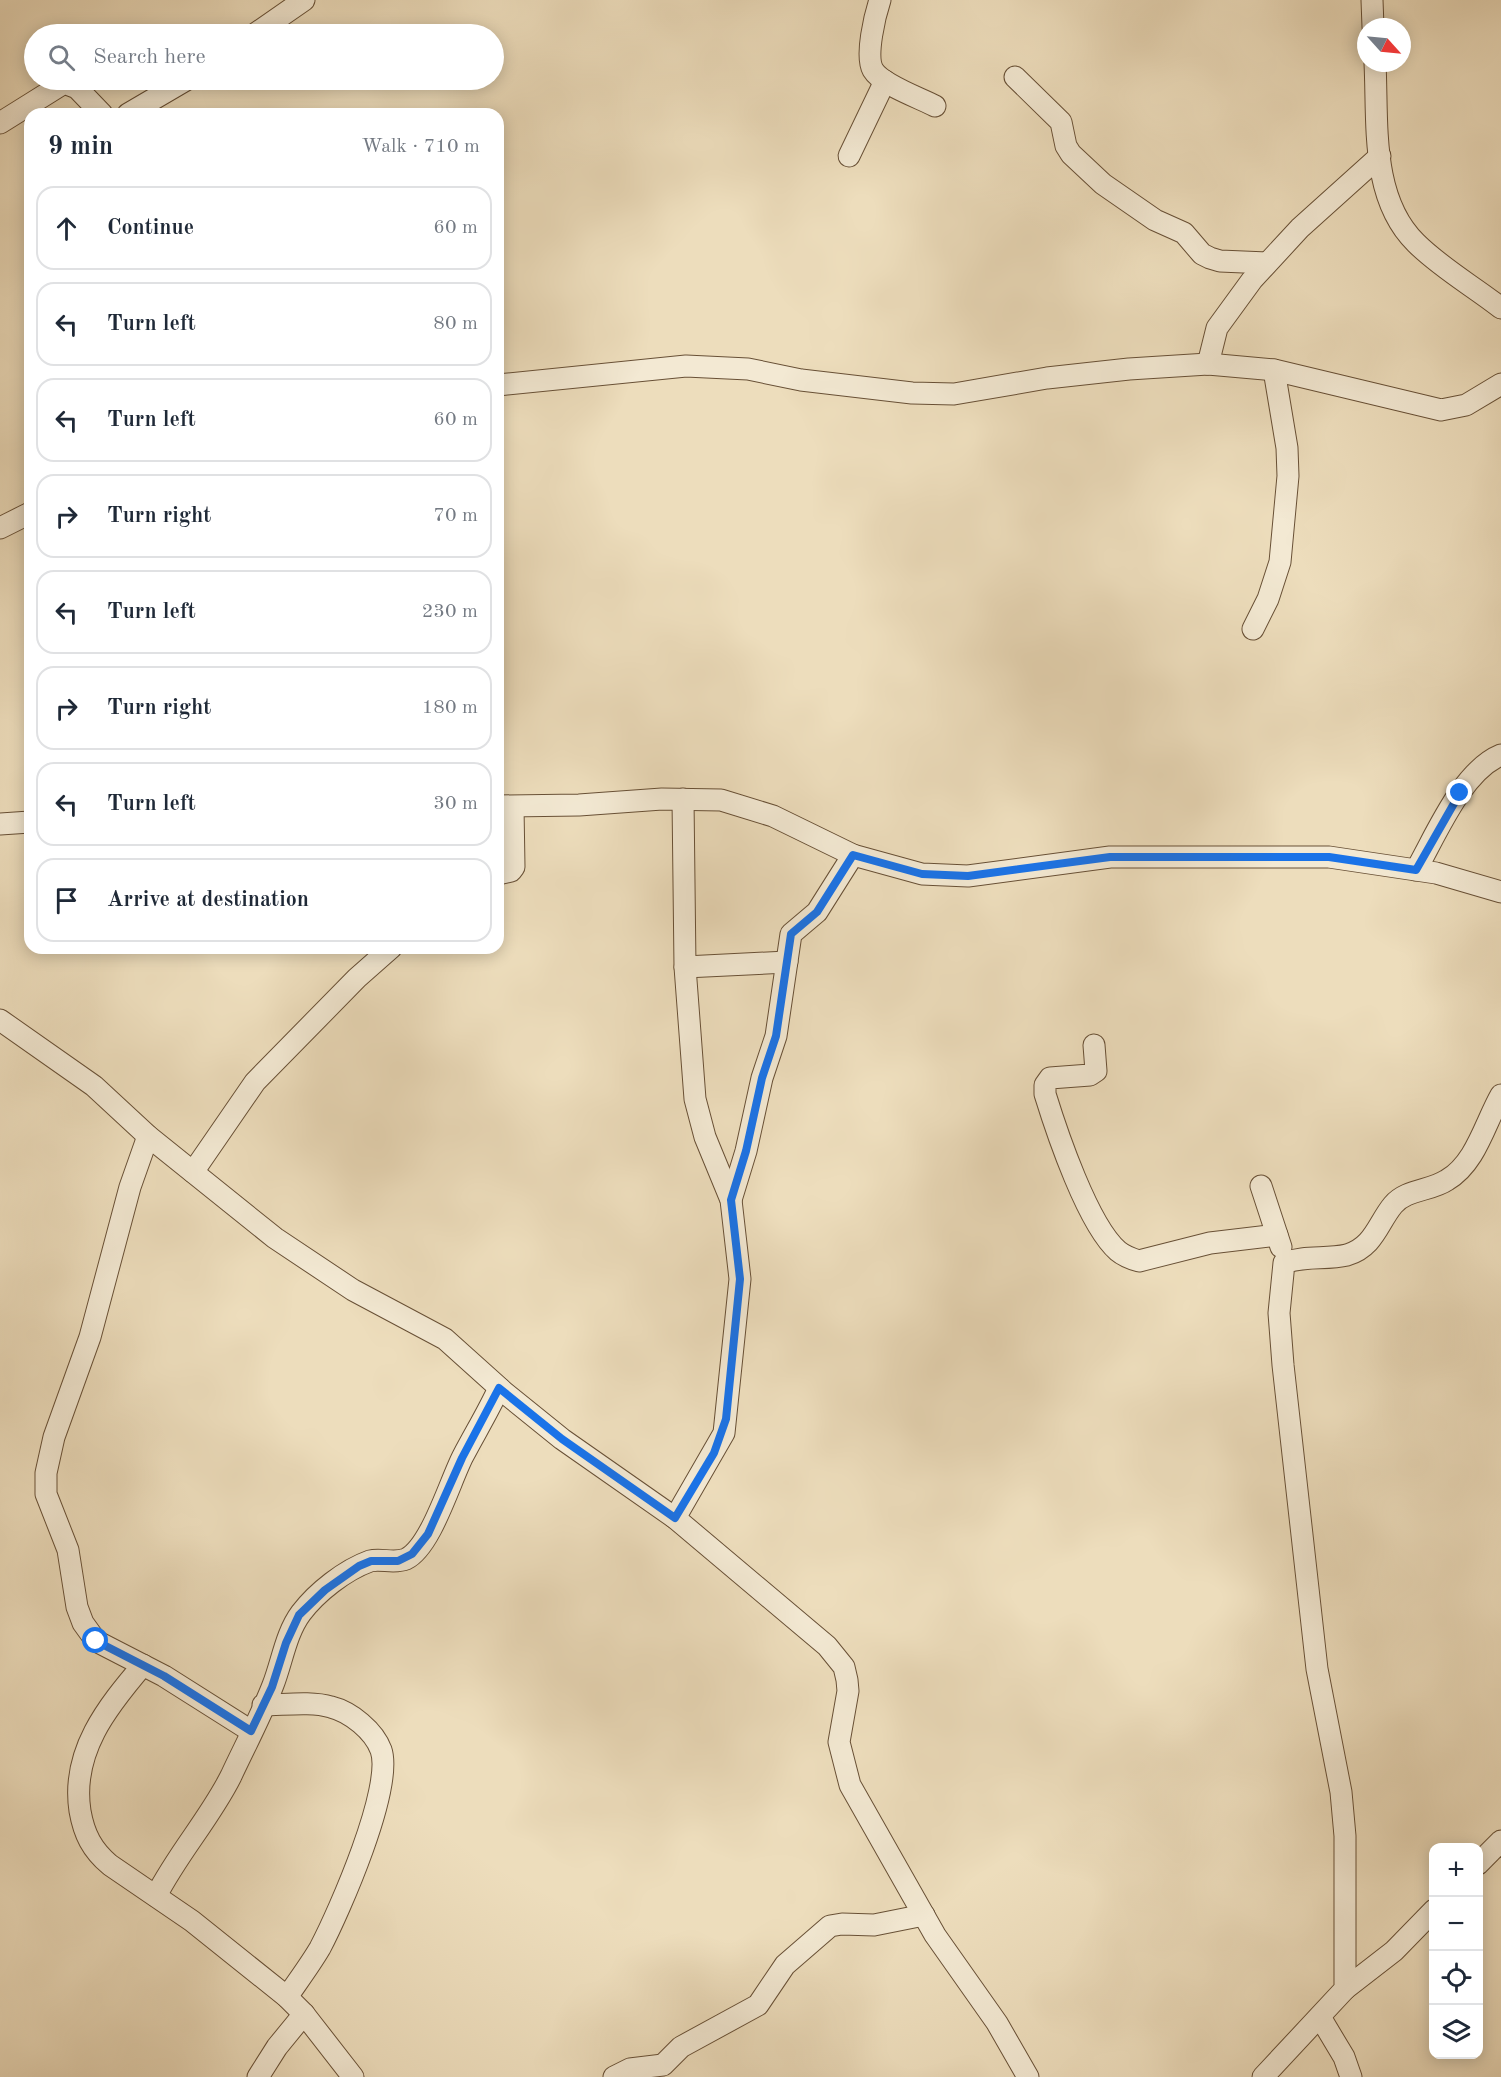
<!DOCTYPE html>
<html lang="en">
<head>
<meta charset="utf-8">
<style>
  body { margin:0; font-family:"Old Standard TT",serif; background:#f6f6f7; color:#1f2937 }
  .controls { position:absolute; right:18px; bottom:18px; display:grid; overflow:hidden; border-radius:12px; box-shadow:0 3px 15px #0003 }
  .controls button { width:54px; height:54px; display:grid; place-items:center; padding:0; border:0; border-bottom:2px solid #e0e1e3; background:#fff; color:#1f2937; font:30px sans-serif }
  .compass { position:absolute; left:1357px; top:18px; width:54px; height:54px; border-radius:50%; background:#fff; box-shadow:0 3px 15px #0003; rotate:117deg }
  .stop { position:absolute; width:18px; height:18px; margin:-14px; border:4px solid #1a73e8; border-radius:50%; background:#fff }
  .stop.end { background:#1a73e8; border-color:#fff; box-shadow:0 2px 6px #0008 }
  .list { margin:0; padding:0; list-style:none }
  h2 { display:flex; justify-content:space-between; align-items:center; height:78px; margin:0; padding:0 24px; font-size:26px }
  h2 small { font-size:20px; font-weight:400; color:#747a83 }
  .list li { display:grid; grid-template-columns:39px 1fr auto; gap:18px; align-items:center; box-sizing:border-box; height:84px; margin:0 12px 12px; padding:0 12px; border:2px solid #e0e1e3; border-radius:18px }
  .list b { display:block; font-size:22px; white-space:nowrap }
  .list em { font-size:20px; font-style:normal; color:#747a83 }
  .icon { flex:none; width:33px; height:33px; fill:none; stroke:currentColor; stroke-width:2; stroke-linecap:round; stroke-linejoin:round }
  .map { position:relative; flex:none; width:1501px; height:2077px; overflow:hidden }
  .search { position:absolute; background:#fff; box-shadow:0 3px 15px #0003; left:24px; top:24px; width:480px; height:66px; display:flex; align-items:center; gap:15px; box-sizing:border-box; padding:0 21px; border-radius:33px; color:#747a83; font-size:22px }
  .panel { position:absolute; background:#fff; box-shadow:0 3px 15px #0003; left:24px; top:108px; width:480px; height:846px; border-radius:18px }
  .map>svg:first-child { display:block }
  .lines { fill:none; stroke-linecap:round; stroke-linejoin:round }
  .minor-casing { stroke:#685036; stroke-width:23 }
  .minor { stroke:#f3e9d3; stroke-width:21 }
  .route { stroke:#1a73e8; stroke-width:8 }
</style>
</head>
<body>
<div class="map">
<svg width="1501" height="2077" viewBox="0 0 1501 2077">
  <rect width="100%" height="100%" fill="#edddbc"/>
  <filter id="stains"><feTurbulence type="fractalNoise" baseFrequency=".00333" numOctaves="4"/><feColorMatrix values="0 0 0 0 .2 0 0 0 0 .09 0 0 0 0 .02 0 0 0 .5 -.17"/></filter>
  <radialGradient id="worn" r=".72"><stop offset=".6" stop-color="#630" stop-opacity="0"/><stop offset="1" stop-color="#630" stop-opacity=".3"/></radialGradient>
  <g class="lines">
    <g class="minor-casing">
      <g id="minor">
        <path d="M880 0C875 15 865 56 873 70 882 85 920 98 935 106"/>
        <polyline points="1372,0 1373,27"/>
        <polyline points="255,34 304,0"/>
        <path d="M1375 63C1378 122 1370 198 1416 243 1441 268 1473 286 1501 308"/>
        <polyline points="1015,77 1061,122 1066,146 1071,154 1103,184 1155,220 1184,233 1202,254 1210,258 1220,261 1267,263"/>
        <polyline points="128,114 186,80"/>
        <polyline points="0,123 64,83 77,88 102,114"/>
        <polyline points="849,156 885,81"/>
        <polyline points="1208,364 1217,328 1252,280 1300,228 1380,156"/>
        <polyline points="498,385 686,366 748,369 801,380 912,393 954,394 1047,378 1129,369 1208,364 1274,370 1441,410 1466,405 1501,384"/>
        <polyline points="0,528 30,513"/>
        <polyline points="1253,629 1268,599 1280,562 1288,476 1287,448 1274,370"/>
        <polyline points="498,806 579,805 662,799 721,800 773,816 853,855 922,874 968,876 1110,857 1329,857 1436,873 1501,892"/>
        <polyline points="0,824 30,822"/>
        <path d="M1416 870C1436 835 1462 771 1501 755"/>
        <polyline points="498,874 511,871 514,867 513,807"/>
        <polyline points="685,967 787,962"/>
        <polyline points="0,1020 94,1086 148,1136 275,1238 353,1290 445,1339 505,1393 562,1439 675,1518 827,1646 844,1667 847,1680 848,1691 839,1742 850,1785 935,1935 997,2023 1028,2077"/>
        <path d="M1094 1045 1096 1071 1090 1075 1050 1078 1045 1085V1094C1057 1133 1088 1225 1118 1251 1124 1256 1132 1259 1139 1261L1210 1243 1277 1235"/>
        <polyline points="148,1136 130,1187 90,1337 54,1437 46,1473 46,1494 68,1550 77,1607 83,1623 96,1641 164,1676 251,1731"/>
        <polyline points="193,1172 255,1082 357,978 391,948"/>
        <polyline points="1261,1186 1281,1247"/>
        <polyline points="731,1200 746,1151 762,1078 776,1036 791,934 817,912 853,855"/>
        <polyline points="675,1518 724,1433 740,1279 731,1200 705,1137 695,1099 685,967 683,799"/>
        <path d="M143 1665C107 1707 71 1752 80 1811 84 1834 92 1850 110 1865L192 1921 287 1997 304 2014 353 2077"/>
        <path d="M263 1705C284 1705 311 1701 331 1707 351 1712 374 1731 381 1750 394 1787 339 1912 320 1948 310 1965 298 1981 287 1997"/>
        <polyline points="1478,1864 1501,1841"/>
        <path d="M156 1896C178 1853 210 1818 231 1776 245 1746 261 1716 273 1685 282 1662 286 1633 301 1613 317 1592 345 1570 370 1561 381 1558 394 1564 406 1559 431 1547 450 1481 463 1456 475 1433 488 1412 499 1388"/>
        <polyline points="1345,1989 1394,1951 1434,1910"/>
        <polyline points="1320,2017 1344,2057 1351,2077"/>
        <polyline points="258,2077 277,2047 304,2014"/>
        <polyline points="614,2077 630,2069 663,2065 681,2047 758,2005 785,1965 830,1926 842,1924 874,1925 924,1915"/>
        <path d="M1263 2077 1345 1989V1836L1341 1792 1317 1669 1283 1365 1279 1313 1284 1263C1305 1255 1326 1260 1347 1255 1374 1247 1378 1223 1393 1205 1406 1189 1431 1191 1447 1180 1476 1163 1485 1123 1501 1095"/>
      </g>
    </g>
    <use href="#minor" class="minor"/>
  </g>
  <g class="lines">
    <polyline class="route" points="96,1641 164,1676 251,1731 272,1687 286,1643 299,1615 325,1590 359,1566 371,1561 398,1561 412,1554 428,1534 462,1458 499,1388 562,1439 675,1518 714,1453 726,1419 740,1279 731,1200 746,1151 762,1078 776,1036 791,934 817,912 853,855 922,874 968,876 1110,857 1329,857 1416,870 1460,793"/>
  </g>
  <rect width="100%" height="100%" filter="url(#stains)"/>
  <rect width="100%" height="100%" fill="url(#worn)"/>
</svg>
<div class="controls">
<button>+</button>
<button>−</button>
<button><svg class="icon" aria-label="locate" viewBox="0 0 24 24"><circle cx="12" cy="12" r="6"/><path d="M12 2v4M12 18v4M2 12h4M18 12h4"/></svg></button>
<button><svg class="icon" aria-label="layers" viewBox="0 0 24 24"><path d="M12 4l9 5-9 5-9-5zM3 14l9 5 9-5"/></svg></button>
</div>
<svg class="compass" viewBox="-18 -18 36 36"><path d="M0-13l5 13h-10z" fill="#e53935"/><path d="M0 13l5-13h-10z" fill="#747a83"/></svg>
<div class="stop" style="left:96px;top:1641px"></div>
<div class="stop end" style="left:1460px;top:793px"></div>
<div class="search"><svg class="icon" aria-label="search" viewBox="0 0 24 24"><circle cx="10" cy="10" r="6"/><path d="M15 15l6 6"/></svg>Search here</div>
<section class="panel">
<h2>9 min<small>Walk · 710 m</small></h2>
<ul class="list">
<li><svg class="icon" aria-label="ahead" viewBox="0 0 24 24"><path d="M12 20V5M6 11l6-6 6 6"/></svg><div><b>Continue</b></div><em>60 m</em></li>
<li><svg class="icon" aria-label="left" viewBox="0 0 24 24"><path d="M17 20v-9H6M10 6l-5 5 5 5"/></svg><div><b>Turn left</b></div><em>80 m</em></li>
<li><svg class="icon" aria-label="left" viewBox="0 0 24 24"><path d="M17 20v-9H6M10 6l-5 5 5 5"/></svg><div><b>Turn left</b></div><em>60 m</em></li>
<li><svg class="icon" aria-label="right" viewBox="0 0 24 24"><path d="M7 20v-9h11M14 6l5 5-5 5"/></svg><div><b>Turn right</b></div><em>70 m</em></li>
<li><svg class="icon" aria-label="left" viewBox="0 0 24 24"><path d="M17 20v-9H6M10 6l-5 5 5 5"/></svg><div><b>Turn left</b></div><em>230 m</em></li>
<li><svg class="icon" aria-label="right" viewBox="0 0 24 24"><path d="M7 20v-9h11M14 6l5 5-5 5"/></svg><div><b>Turn right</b></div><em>180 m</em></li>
<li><svg class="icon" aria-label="left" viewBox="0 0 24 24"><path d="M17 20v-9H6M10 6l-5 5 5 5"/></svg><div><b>Turn left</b></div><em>30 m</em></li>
<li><svg class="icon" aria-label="arrive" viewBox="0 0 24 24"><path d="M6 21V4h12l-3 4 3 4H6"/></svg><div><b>Arrive at destination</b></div></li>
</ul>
</section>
</div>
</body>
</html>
